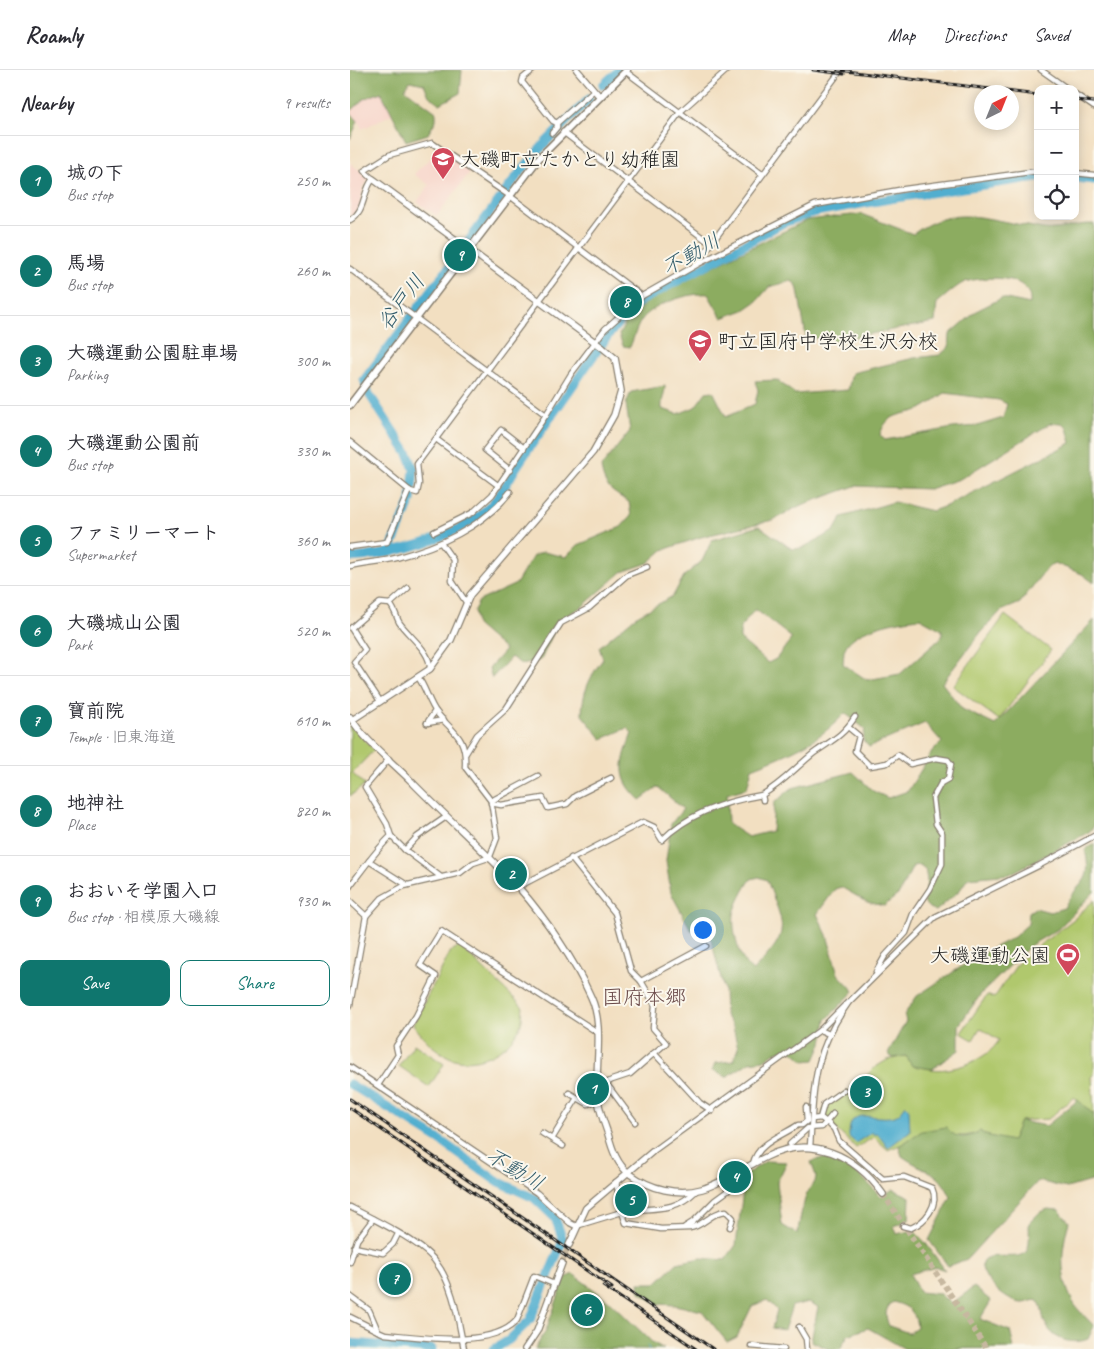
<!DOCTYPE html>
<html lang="en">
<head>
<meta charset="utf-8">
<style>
  body { margin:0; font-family:Caveat,"Klee One",sans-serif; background:#f7f7f7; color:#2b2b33 }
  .controls { position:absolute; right:15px; top:15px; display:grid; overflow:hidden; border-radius:10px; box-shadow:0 2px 12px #0003 }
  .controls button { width:45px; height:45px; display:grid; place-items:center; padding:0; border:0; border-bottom:1px solid #e1e1e2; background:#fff; color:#2b2b33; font:25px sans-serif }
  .compass { position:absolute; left:624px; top:15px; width:45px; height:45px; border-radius:50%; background:#fff; box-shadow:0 2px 12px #0003; rotate:43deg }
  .you { position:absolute; left:352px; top:859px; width:18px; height:18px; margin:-12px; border:4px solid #fff; border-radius:50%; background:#1a73e8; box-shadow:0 0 0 8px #1a73e833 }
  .badge { display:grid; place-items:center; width:32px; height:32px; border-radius:50%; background:#0f766e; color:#fff; font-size:16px; font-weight:700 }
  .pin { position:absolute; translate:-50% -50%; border:2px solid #fff; box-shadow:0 1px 5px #0006 }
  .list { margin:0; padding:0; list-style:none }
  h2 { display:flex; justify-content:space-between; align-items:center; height:65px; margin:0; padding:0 20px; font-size:21px }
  h2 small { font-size:16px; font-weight:400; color:#7c7c81 }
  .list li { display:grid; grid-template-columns:32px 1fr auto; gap:15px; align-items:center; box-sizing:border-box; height:90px; padding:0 20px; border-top:1px solid #e1e1e2 }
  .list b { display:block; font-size:19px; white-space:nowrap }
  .list p { margin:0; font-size:16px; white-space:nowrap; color:#7c7c81 }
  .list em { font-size:16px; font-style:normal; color:#7c7c81 }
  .actions { display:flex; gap:10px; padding:15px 20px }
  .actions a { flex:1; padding:11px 0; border:1px solid #0f766e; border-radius:10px; text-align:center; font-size:18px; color:#0f766e }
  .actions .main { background:#0f766e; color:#fff }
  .icon { flex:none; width:28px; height:28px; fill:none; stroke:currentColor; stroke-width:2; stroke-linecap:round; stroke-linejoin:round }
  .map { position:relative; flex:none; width:744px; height:1279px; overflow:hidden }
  header { display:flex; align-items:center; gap:30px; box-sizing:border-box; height:70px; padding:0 25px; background:#fff; border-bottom:1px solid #e1e1e2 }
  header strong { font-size:24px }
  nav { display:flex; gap:28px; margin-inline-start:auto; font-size:18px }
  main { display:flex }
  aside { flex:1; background:#fff }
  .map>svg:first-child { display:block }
  .built { fill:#f7d1c6 }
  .green { fill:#b0c86d; stroke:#667244 }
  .forest { fill:#8cac60; stroke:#54643e; fill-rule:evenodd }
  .water { fill:#51aecf; stroke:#366576 }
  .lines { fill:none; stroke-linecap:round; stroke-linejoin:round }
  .stream { stroke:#51aecf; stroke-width:1 }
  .river { stroke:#51aecf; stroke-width:9 }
  .secondary-tunnel { stroke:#c7b8a0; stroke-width:5.5; stroke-dasharray:5.5 3; stroke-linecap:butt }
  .street-casing { stroke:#877e6e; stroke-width:7 }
  .secondary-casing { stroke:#877e6e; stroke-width:8 }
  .primary-casing { stroke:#877e6e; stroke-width:9 }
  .street { stroke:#fff; stroke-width:4.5 }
  .secondary { stroke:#fff; stroke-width:5.5 }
  .primary { stroke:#fff; stroke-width:6 }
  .rail-casing { stroke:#1c1c1c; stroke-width:3 }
  .rail { stroke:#fbf7ec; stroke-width:1; stroke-dasharray:4; stroke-linecap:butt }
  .labels { text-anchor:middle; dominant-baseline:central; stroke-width:4; stroke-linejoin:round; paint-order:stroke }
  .poi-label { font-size:20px; fill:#1c1c1c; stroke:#fbf7ec; text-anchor:start }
  .water-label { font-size:21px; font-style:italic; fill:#345e6d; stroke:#fbf7ec }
  .neighbourhood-label { font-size:21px; fill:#6a4a49; stroke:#fbf7ec }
</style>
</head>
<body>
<header>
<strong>Roamly</strong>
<nav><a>Map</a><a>Directions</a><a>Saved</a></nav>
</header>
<main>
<aside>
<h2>Nearby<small>9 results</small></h2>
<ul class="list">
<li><span class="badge">1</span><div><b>城の下</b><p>Bus stop</p></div><em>250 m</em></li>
<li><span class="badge">2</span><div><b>馬場</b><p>Bus stop</p></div><em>260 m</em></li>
<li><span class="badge">3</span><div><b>大磯運動公園駐車場</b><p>Parking</p></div><em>300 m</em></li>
<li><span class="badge">4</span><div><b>大磯運動公園前</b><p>Bus stop</p></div><em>330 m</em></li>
<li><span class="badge">5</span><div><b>ファミリーマート</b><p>Supermarket</p></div><em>360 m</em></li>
<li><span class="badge">6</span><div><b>大磯城山公園</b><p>Park</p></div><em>520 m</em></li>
<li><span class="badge">7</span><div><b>寶前院</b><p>Temple · 旧東海道</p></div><em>610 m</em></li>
<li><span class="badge">8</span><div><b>地神社</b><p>Place</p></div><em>820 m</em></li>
<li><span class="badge">9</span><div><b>おおいそ学園入口</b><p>Bus stop · 相模原大磯線</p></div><em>930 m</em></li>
</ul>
<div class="actions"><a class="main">Save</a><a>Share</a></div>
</aside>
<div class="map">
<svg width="744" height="1279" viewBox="0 0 744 1279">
  <rect width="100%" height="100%" fill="#fbf7ec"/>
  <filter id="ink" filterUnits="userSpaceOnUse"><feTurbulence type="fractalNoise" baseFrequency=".02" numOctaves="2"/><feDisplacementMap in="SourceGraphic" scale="10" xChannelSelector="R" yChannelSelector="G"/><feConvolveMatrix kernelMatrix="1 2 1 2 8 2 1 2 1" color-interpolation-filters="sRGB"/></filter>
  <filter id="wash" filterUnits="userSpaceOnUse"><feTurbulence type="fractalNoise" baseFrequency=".0096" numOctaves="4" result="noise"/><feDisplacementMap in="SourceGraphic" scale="20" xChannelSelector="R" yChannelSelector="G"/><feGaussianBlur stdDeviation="1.12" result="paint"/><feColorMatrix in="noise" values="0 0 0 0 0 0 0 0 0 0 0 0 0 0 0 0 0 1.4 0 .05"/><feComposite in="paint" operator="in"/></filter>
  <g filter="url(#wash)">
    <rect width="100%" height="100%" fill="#f2dfc1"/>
    <g class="built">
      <polygon points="32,22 44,43 12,59 9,51 4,50 0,43 16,26"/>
      <polygon points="89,79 120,102 87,146 67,132 79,115 64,104"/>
      <polygon points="0,93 20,108 13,116 11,134 7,141 0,147"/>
    </g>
    <g class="green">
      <polygon points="655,545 701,580 649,650 603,616"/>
      <polygon points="0,655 24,680 2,703 15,715 0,726"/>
      <path d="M744 830V1005L742 1007 744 1045 724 1027 698 1049 670 1051 662 1072 635 1065 630 1061C613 1071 592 1063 572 1061L562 1070 538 1080 524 1067 506 1078 474 1048 472 1044 476 1034 507 1015 524 998 537 990 556 986C561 989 567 995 573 997 595 1006 638 991 649 970L630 958 623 970 611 963 637 925 644 928 670 890 724 849Z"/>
      <path d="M110 876 173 937C172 943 173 951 170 956 160 981 124 999 99 987 83 979 73 968 63 954L101 881Z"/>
      <polygon points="64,974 94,994 79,1017 49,996"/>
    </g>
    <g class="forest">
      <polygon points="0,0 112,0 110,23 90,34 79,26 74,14 60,11 55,19 86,42 86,50 78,64 56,71 31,22 14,29 0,42 8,51 0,69"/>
      <path d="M511 144 563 164C603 134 634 149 678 156 686 157 694 160 702 159 716 159 729 153 744 154V513L732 504 704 493 695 500 670 533 651 541 631 562 592 613 612 639 645 655 744 550V756L739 762 660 804 618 808 610 820 586 841 579 838 574 833 577 810 575 799 570 795 563 796 549 824 534 836 517 832 491 817 485 819 467 844 477 865 488 904 504 921 476 950 472 974 465 990 454 991 439 978 424 983 414 990 400 992 376 1007 362 1000 366 993 383 991 388 978 383 957 375 945 374 920 361 869 341 860 321 823 316 791 321 754 333 739 308 717 290 730C265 707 272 692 282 663L277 658 252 669 232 645C232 623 240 606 253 589L249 577 285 547 323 526 334 506 352 491 362 470 409 456 442 479 452 478 484 461 492 447 544 432 582 441 596 436 721 373 717 358 712 353H701L610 409 579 419 505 416 449 436 423 450 351 467 313 480 298 493 272 502 233 536 209 550 191 590 171 594 161 587 142 608 139 598 155 580 126 555 124 540 129 531 166 514 183 486 193 482 216 487 228 475 271 457 281 446 279 432C261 421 254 418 251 397L280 361 276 334 281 322 315 316C315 324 311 330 312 339L328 344 345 337 356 322 363 321 376 347 405 334 408 320 405 311 427 310 445 324 498 320 502 303 564 288 590 285 599 277 600 264 628 240 652 228 680 234C683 203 635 206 615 212 606 216 596 226 587 233L585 252 483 271 456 267 448 220 446 214 441 211 419 217 407 231 394 240 372 248 358 224C340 222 305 234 293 248 287 255 284 268 280 277L273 276 269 265 279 246 303 228 367 194 457 150ZM595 323 649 330 657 334 653 348 627 356 603 358 535 370 530 365C537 341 554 346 571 339 579 335 587 328 595 323ZM405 539 442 568 426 589 418 593 390 569V558ZM570 548 592 560V567L550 604 517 610 493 594C494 589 493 582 495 578 504 558 549 550 570 548ZM495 643 515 659 513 670 519 677 575 653 592 672 582 682 558 721 538 728 523 721 503 702 442 718 424 733 422 761 398 767 378 754 377 724 397 718 402 698C438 684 469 672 495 643ZM409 807 417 810C435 860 442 860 403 901 389 892 382 861 384 844 387 832 394 820 401 809Z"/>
      <path d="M744 773V822L708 859 681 875 631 924 609 955V980L582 999 562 996 556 986 543 988 538 984 556 951 554 945 567 926 626 887 664 867 678 854 679 842 685 838 700 842 714 838C727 810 744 816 735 780Z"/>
      <path d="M728 1030 744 1045V1110L717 1118 688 1111 617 1189 598 1196 579 1170 601 1127C587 1098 576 1103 552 1086L549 1076 572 1061 596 1057C606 1070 617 1069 630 1061L635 1065 662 1071 670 1051 696 1056Z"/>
      <path d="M472 1088C497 1089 515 1110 531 1127L543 1119 560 1127 559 1150 544 1156 547 1164 563 1160 575 1172 595 1200 586 1197 560 1204 569 1222 590 1224 601 1234 624 1217 641 1231 630 1249 660 1261 664 1278 555 1279 518 1258 498 1265 490 1279H479L461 1271 468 1237 459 1232 442 1236 434 1260 422 1258 427 1240 417 1230 402 1236 387 1267 377 1272 352 1241 325 1235 307 1234 290 1222 289 1213H306L327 1193 351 1188 375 1190 386 1175 395 1105 416 1091 437 1092 427 1112 432 1155 447 1164C451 1149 453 1122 465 1112L466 1106 461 1092ZM543 1232C558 1236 566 1241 567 1258L559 1263 539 1256C535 1246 534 1239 543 1232Z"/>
      <path d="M698 1139 709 1140 719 1152C711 1179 709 1206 723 1232 728 1241 737 1248 744 1256L738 1269C721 1276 700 1269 694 1250 692 1243 692 1237 688 1231 682 1229 679 1233 673 1233 659 1233 643 1218 636 1207 617 1174 666 1193 675 1183 681 1177 679 1162 679 1153L690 1142Z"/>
      <polygon points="223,1204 259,1231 302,1272 314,1279 185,1279 196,1260 215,1208"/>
    </g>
    <path class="water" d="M556 1035 559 1040 560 1061 538 1078 527 1063 524 1065 522 1062 506 1073 499 1067C498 1033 524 1052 545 1046 550 1044 553 1039 556 1035Z"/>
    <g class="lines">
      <polyline class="stream" points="298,1276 299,1279"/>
      <g class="river">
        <polyline points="253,15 269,0"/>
        <polyline points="725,108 744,110"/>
        <polyline points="39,483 61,430 64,399 58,384 19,324 14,310 168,105 196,72 239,29"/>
        <path d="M0 488C43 485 105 469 138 438 152 425 159 408 170 392 191 360 214 329 235 298 251 275 269 248 291 231L433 153 465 142 545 128 688 107"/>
        <polyline points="0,1014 91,1071 145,1110 184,1128 205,1148 213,1170 180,1250 159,1270 144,1279"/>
        <polyline points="0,1273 82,1279"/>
      </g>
    </g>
  </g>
  <g filter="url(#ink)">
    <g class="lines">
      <g class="secondary-tunnel">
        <polyline points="533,1124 637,1279"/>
        <polyline points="212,1193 219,1175"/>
      </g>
      <g class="street-casing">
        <g id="street">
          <polyline points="183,0 173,8 172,12 203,51 207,53"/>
          <polyline points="691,0 718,19"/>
          <polyline points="275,1 412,104"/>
          <polyline points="725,24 744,37"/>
          <polyline points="213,62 361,174"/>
          <polyline points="202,63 207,57 207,53 244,20"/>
          <polyline points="725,103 744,105"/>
          <path d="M0 150C16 141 12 122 23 109L14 101 39 85 82 73 160 126 292 226"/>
          <polyline points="346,194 491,0"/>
          <polyline points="0,199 196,345"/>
          <polyline points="86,369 149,416"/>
          <polyline points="0,372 60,421 67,423 69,414 67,394 331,41 377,0"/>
          <polyline points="160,400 135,380 151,360 174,378"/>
          <polyline points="84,462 122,443 142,425 196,345 221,304 255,259 292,226 348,194 465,135 555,119 688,101"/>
          <polyline points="91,473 103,490 102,511 116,532"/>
          <polyline points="0,477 37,472 59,420"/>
          <path d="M0 496C15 492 31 492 46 488 89 476 132 458 160 422"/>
          <path d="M40 534C45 540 46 546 49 552 58 566 81 581 80 599"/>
          <path d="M68 607C76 618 79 633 87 643 103 663 117 666 115 697L141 731 147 768 139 789"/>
          <polyline points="30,631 4,592 15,580 1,558 30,533 40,534 58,518"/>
          <polyline points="77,653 94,650"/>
          <polyline points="77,653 85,641"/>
          <polyline points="498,657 509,666 505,681 520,696 537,693 548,685 560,694 586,688 598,690 601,694 598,709 591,713 583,728 586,754 592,763 592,794 580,819 563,844 556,863 535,886 526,902"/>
          <polyline points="116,683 127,665 156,639 211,553 239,538 277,505 297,497"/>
          <path d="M412 725C433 713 446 697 464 683 482 670 492 667 505 647"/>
          <polyline points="141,731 188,706"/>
          <polyline points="141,733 151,735 193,728 198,738 217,734 225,726 261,708"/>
          <polyline points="41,766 55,780 67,767 96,747"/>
          <polyline points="55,780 91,807"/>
          <polyline points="221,788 265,843 281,901 291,911 305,935 303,958 316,973 280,1004 262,1010 247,1018"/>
          <polyline points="19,791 57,815"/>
          <path d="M0 816C13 799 25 781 41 766L37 754 15 717 39 689"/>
          <path d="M168 817 293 752 304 757 312 770C339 743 376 731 412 725L413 730"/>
          <polyline points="0,831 16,846 0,935"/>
          <polyline points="16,846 32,828 54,816 110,803 123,793 138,788"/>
          <polyline points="291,911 356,876"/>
          <polyline points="470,960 497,933"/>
          <polyline points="304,983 350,1033 362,1041"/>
          <polyline points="0,997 187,1123 220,1153 226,1156 272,1142 266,1112"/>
          <polyline points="256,1013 285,1052"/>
          <polyline points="28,1015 48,985 46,976 66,946 86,906 70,895 91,861 247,962"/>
          <polyline points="219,1023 238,1034 248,1029"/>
          <polyline points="470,1048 474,1034 494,1020"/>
          <path d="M462 1049 471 1048 479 1054 484 1059 489 1071 533 1109 554 1107 582 1118C590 1135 575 1152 561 1158L553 1156"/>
          <polyline points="192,1063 213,1076"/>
          <polyline points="202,1069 227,1028"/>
          <polyline points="440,1074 458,1058 472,1057 483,1044"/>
          <path d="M460 1077C464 1017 462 983 499 932L585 847 690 795 744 766"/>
          <polyline points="302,1082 470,960 479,964"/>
          <path d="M403 1094C407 1073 432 1066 448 1055H452L457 1051 456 1037"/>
          <path d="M346 1121C323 1143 306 1137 276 1141L272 1142 276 1153 311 1159 340 1158C354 1156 361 1142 376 1141L383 1148 380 1157"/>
          <path d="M0 1137C22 1148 71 1172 85 1191 104 1215 108 1250 114 1279"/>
          <polyline points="335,1157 343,1152 365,1130 394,1109 395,1104 392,1100"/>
          <polyline points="4,1177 33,1183 43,1174 48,1164"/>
          <polyline points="0,1192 7,1170 23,1149"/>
          <path d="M0 1226 19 1240 28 1261 35 1264C69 1267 143 1279 167 1250L184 1206 204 1214"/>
          <polyline points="0,1247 28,1261"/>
          <polyline points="449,1257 456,1269 457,1279"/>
          <polyline points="401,1276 434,1279"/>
        </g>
      </g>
      <g class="secondary-casing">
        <g id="secondary">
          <polyline points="227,0 250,27"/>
          <path d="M0 647C15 671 41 691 61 711 96 747 135 781 169 818 194 846 226 893 241 927 255 957 244 996 248 1028 249 1040 254 1053 258 1064 262 1079 267 1095 280 1104 300 1119 328 1126 352 1119 375 1112 395 1097 416 1087 462 1064 505 1085 533 1124"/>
          <polyline points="2,650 80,599 101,570 120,525 243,382 264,345 271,321 265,288 253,278 23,109"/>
          <polyline points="219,1175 236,1138 302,1082"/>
          <polyline points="175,1279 187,1261 212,1193"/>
        </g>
      </g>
      <g class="primary-casing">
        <polyline id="primary" points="0,335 189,88 277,0"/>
      </g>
      <use href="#street" class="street"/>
      <use href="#secondary" class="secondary"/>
      <use href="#primary" class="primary"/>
      <g class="rail-casing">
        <g id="rail">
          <polyline points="463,0 494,4"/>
          <polyline points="488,0 688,25"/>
          <polyline points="725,30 744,32"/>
          <polyline points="0,1029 363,1279"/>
          <polyline points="0,1038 262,1218"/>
          <polyline points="253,1216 346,1279"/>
        </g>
      </g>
      <use href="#rail" class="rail"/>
    </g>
  </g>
  <defs>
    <g id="school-pin" transform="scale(1.25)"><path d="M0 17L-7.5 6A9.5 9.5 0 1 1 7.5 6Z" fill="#d1495b" stroke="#fbf7ec"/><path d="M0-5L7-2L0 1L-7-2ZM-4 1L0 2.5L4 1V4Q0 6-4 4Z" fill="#fff"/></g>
    <g id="stadium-pin" transform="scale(1.25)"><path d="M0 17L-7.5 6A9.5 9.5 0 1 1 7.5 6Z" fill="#d1495b" stroke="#fbf7ec"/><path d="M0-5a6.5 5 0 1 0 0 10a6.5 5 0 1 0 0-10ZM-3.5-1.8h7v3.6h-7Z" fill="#fff"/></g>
  </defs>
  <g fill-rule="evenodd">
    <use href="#school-pin" x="93" y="89"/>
    <use href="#school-pin" x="350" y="271"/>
    <use href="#stadium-pin" x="718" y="885"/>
  </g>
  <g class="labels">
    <g class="poi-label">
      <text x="110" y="89">大磯町立たかとり幼稚園</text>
      <text x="368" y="271">町立国府中学校生沢分校</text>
      <text x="700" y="885" text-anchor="end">大磯運動公園</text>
    </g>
    <g class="water-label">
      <text transform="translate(341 184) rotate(-29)">不動川</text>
      <text transform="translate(51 232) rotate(-53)">谷戸川</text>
      <text transform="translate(165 1099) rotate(31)">不動川</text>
    </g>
    <g class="neighbourhood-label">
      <text x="294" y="927">国府本郷</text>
    </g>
  </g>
</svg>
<div class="controls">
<button>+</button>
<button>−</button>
<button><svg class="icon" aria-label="locate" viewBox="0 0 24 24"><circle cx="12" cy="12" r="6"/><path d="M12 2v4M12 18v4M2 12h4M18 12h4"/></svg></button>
</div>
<svg class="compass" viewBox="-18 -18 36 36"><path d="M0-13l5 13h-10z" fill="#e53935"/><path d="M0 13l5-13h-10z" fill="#7c7c81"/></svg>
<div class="you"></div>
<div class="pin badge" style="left:243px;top:1019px">1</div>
<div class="pin badge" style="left:161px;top:804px">2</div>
<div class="pin badge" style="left:516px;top:1022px">3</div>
<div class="pin badge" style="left:385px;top:1107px">4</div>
<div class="pin badge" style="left:281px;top:1130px">5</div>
<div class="pin badge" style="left:237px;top:1240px">6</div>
<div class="pin badge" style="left:45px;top:1209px">7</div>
<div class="pin badge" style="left:276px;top:232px">8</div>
<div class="pin badge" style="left:110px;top:185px">9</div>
</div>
</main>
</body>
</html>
